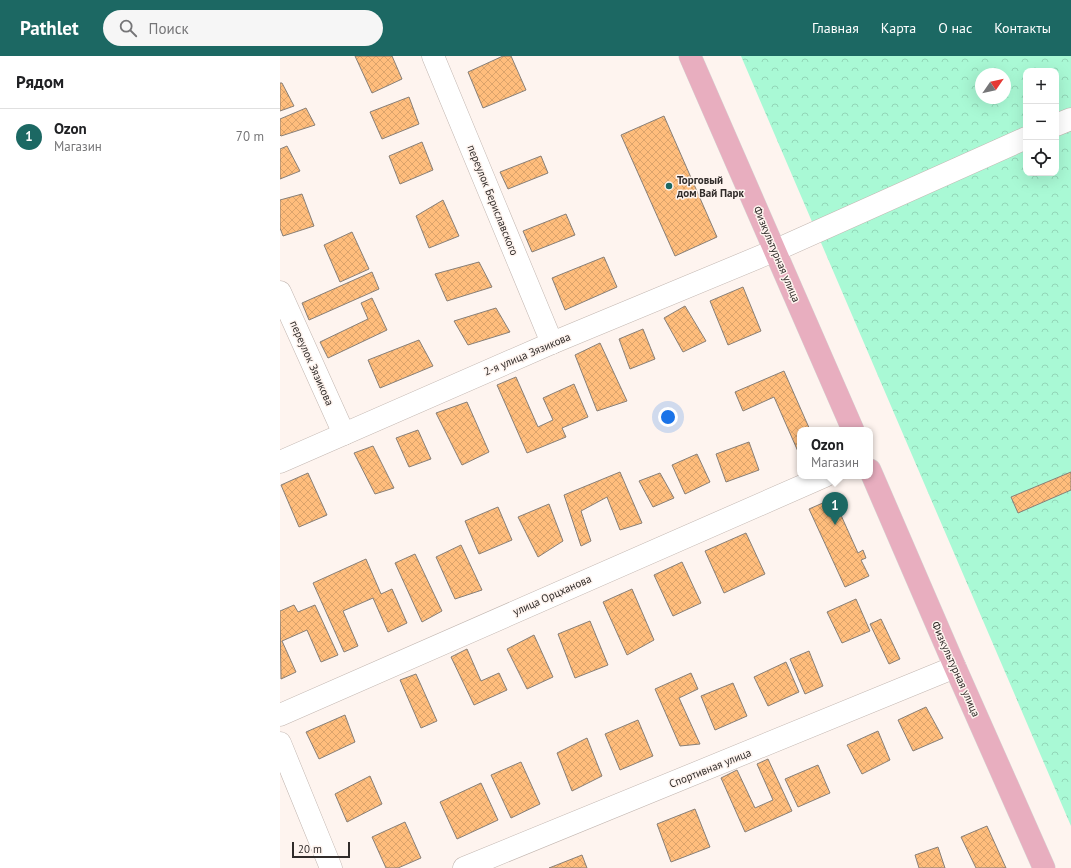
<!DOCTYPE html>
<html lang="ru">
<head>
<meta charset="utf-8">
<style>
  body { margin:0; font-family:"PT Sans",sans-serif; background:#f6f6f6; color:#202124 }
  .controls { position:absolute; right:12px; top:12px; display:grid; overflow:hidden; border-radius:8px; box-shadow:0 4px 16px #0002 }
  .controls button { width:36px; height:36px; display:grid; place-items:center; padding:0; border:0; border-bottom:1px solid #e0e0e0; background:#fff; color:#202124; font:20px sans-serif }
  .compass { position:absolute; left:695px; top:12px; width:36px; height:36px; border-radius:50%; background:#fff; box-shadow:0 4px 16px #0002; rotate:56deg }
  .scale { position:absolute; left:12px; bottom:10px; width:58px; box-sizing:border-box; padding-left:4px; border:2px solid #312c2a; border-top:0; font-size:11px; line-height:14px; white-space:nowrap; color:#312c2a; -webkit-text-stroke:3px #fef4ef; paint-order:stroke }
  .you { position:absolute; left:388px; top:361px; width:14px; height:14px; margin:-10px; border:3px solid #fff; border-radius:50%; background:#1a73e8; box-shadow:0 0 0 6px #1a73e833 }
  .badge { display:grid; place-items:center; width:26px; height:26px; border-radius:50%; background:#1c6863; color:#fff; font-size:13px; font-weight:700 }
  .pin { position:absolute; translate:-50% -33px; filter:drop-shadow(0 1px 2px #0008) }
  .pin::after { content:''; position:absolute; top:21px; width:14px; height:12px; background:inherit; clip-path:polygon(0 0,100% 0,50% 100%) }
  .popup { position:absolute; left:517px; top:371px; width:76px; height:52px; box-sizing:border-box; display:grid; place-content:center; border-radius:8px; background:#fff; filter:drop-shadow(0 1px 3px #0005); font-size:13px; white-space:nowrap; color:#757577 }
  .popup b { font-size:15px; color:#202124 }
  .popup::after { content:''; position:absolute; left:50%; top:100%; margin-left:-8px; border:8px solid transparent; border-top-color:#fff }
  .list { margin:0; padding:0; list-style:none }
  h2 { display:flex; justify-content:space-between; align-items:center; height:52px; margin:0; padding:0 16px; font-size:17px }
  h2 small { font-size:13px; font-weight:400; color:#757577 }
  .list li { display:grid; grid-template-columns:26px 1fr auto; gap:12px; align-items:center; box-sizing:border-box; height:56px; padding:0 16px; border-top:1px solid #e0e0e0 }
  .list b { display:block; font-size:15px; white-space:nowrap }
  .list p { margin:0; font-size:13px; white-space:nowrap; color:#757577 }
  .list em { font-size:13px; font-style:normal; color:#757577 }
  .icon { flex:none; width:22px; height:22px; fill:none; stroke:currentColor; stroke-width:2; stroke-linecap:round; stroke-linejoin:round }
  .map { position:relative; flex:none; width:791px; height:812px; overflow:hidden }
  header { display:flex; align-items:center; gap:24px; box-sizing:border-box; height:56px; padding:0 20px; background:#1c6863; color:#fff }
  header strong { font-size:19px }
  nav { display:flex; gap:22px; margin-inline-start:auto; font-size:14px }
  .search { width:280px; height:36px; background:#f6f6f6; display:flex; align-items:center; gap:10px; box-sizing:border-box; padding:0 14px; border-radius:22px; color:#757577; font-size:15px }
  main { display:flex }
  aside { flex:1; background:#fff }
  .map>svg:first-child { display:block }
  .forest { fill:url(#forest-crowns); fill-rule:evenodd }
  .building { fill:url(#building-cross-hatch); stroke:#887f77 }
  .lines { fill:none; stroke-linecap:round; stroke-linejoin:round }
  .minor-casing { stroke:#c2b6b0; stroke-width:23 }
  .major-casing { stroke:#d6d5d4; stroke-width:23 }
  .minor { stroke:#fff; stroke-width:22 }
  .major { stroke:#e8aebf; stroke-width:22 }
  .poi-dot { fill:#1c6863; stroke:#fef4ef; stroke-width:1.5 }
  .labels { text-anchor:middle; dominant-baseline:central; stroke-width:3; stroke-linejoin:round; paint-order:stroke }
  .poi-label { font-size:11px; font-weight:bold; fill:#312c2a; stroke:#fef4ef; text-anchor:start }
  .street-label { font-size:11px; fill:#312c2a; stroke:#fef4ef }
</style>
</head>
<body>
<header>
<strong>Pathlet</strong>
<div class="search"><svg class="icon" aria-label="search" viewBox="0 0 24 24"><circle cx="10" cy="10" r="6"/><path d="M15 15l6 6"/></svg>Поиск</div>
<nav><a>Главная</a><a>Карта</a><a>О нас</a><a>Контакты</a></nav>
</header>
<main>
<aside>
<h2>Рядом<small></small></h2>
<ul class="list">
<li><span class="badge">1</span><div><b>Ozon</b><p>Магазин</p></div><em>70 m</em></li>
</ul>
</aside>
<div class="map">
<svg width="791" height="812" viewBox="0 0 791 812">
  <defs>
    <pattern id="forest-crowns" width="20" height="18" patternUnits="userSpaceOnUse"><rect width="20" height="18" fill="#a9f9d5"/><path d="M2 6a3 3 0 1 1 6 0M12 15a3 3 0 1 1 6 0" fill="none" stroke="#92d6b7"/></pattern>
    <pattern id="building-cross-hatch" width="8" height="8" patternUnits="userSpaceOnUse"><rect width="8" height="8" fill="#ffbd7c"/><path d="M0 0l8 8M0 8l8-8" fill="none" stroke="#dba36b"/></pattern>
  </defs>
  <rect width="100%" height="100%" fill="#fef4ef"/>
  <path class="forest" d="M461 0H791V770ZM746 15H776V117H746ZM701 18H725V42H701Z"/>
  <g class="building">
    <polygon points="75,0 112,0 122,23 92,37"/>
    <polygon points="223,0 231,0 246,34 203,52 188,16"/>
    <polygon points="0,27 2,27 14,50 0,55"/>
    <polygon points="129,41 139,68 102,83 90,56"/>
    <polygon points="26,52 35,69 1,80 0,79 0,63"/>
    <polygon points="384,60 437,181 395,200 341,79"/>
    <polygon points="142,86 153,114 120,128 109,100"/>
    <polygon points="7,90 20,115 0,123 0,93"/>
    <polygon points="261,100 268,117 228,133 220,116"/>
    <polygon points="22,138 34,170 3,180 0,172 0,144"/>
    <polygon points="163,144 179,180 149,192 136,160"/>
    <polygon points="286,158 295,179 252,196 243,175"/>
    <polygon points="72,176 89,213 60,226 44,189"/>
    <polygon points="324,201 337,231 285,254 272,222"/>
    <polygon points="199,206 212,231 167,245 155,218"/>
    <polygon points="92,216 99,233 29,264 22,247"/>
    <polygon points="463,231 481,275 448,289 430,245"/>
    <polygon points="92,242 107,274 48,302 40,286 88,263 81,247"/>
    <polygon points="405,250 426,285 403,296 384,262"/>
    <polygon points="216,252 230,276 188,289 174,265"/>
    <polygon points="363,273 375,303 350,313 339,283"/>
    <polygon points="139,284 153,310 100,332 88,304"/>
    <polygon points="320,287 347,345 317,355 295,299"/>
    <polygon points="504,315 530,374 520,374 520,400 494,341 463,355 455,336"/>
    <polygon points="236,321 258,371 273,364 263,342 294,328 308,361 282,372 286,381 247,397 217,329"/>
    <polygon points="187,346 209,396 182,409 156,357"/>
    <polygon points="138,374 151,403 129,411 116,382"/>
    <polygon points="469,386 479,414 446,426 436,398"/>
    <polygon points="93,390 114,432 95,438 74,397"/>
    <polygon points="417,398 430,426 405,438 392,409"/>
    <polygon points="340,416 362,467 340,474 327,441 301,455 311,485 301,490 284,439"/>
    <polygon points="791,416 791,434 738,457 731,441"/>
    <polygon points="28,417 47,459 19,471 1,429"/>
    <polygon points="380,417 394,442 373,451 359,425"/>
    <polygon points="552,443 557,452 564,449 566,454 560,457 578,497 583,494 586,502 581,504 589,520 565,531 529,453"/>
    <polygon points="269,448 283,485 258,501 238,461"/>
    <polygon points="218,451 232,484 199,498 185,465"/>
    <polygon points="466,477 485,518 444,537 425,495"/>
    <polygon points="181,489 202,534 175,543 156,501"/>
    <polygon points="135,498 162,555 142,566 115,507"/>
    <polygon points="86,503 101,538 112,533 127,567 108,576 93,542 63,555 78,590 64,596 33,527"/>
    <polygon points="402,506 421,547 393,560 374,519"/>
    <polygon points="352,533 374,584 347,599 323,546"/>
    <polygon points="576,543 590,575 562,587 547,556"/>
    <polygon points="14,549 18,556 35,549 58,599 41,606 27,574 2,585 16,616 1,623 0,555"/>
    <polygon points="601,563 620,603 609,608 590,568"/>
    <polygon points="310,565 328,609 295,622 278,578"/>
    <polygon points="254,579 273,621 247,633 227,593"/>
    <polygon points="187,593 201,625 219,617 227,634 194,649 171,601"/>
    <polygon points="529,595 543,630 525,638 510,603"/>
    <polygon points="506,606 519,636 488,650 474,621"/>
    <polygon points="411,617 418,633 399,642 420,688 400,690 375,633"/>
    <polygon points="136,618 157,665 141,672 120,624"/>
    <polygon points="453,627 467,660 435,674 421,640"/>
    <polygon points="646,651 663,682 633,695 618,664"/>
    <polygon points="65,659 75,686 39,703 26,676"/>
    <polygon points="358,664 373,700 340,714 325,678"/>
    <polygon points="598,675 610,704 582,718 567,689"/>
    <polygon points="307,682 322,720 292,735 277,697"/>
    <polygon points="488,703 512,755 465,776 441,722 457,714 475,752 493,744 477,708"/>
    <polygon points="241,706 260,748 231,762 211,719"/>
    <polygon points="538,709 550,737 518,751 505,723"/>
    <polygon points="90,720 102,748 67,766 55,738"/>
    <polygon points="201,727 218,764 177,783 160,746"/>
    <polygon points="415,753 430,791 391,806 377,768"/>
    <polygon points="125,766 141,802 118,812 106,812 92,781"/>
    <polygon points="707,770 726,812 696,812 681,781"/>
    <polygon points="658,791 665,812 639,812 635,799"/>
    <polygon points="302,799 307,812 269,812"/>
  </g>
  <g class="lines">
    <g class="minor-casing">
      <g id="minor">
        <polyline points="153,0 272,287"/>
        <polyline points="776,69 791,63"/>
        <polyline points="0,236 64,378"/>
        <polyline points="0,406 272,287 496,194 746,82"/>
        <polyline points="0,659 545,420"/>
        <polyline points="0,687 51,812"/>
        <polyline points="184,812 675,611"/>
      </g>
    </g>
    <g class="major-casing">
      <g id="major">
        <polyline points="410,0 573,374"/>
        <polyline points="590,414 675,611 764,812"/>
      </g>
    </g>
    <use href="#minor" class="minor"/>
    <use href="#major" class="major"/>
  </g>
  <circle class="poi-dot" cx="389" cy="130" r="4"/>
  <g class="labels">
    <g class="poi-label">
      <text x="397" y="124">Торговый<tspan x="397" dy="13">дом Вай Парк</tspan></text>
    </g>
    <g class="street-label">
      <text transform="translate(213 144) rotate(68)">переулок Бериславского</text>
      <text transform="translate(497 198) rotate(67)">Физкультурная улица</text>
      <text transform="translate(247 298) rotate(-23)">2-я улица Зязикова</text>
      <text transform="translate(32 307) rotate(66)">переулок Зязикова</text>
      <text transform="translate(272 539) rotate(-24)">улица Орцханова</text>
      <text transform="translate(676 613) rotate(66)">Физкультурная улица</text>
      <text transform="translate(430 712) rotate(-22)">Спортивная улица</text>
    </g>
  </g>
</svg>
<div class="controls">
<button>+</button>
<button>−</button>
<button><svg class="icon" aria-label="locate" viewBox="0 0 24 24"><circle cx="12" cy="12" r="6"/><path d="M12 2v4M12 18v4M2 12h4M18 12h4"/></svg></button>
</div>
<svg class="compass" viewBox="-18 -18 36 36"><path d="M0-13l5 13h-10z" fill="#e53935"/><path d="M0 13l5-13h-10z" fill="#757577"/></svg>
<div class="scale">20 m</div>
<div class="you"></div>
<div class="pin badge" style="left:555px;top:469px">1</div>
<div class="popup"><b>Ozon</b>Магазин</div>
</div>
</main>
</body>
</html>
